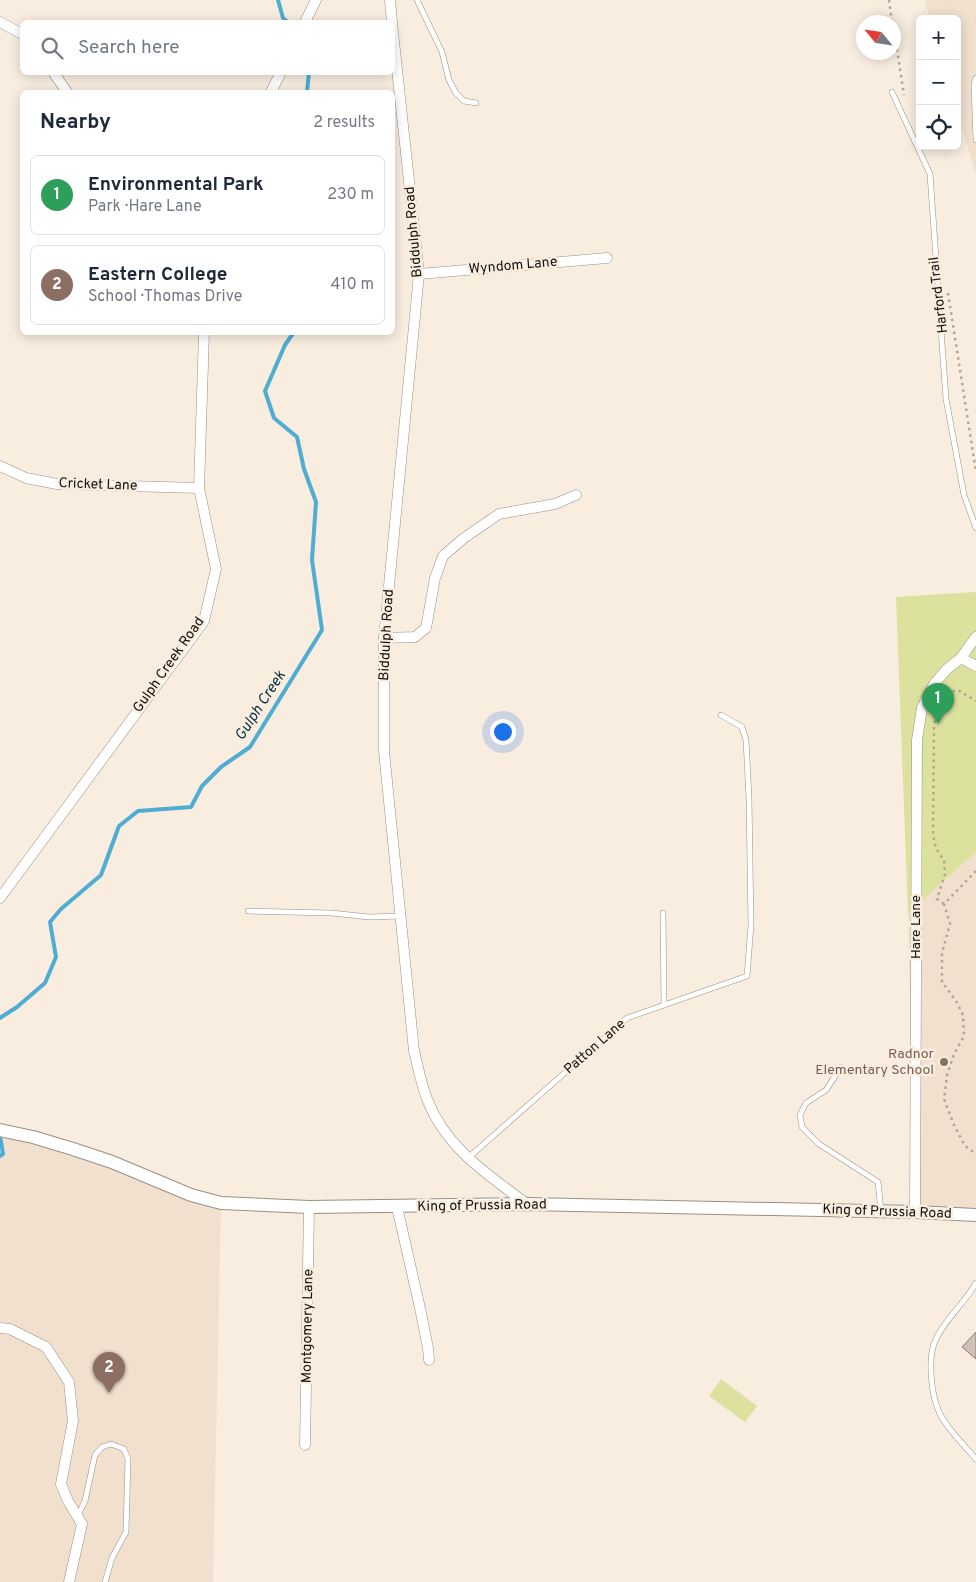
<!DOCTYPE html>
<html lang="en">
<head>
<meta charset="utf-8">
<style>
  body { margin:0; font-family:Overpass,sans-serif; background:#f6f6f7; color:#1f2937 }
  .controls { position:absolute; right:15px; top:15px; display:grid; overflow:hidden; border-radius:8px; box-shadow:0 2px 12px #0003 }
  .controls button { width:45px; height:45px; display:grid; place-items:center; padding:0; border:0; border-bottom:1px solid #e0e1e3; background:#fff; color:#1f2937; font:25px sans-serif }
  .compass { position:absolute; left:856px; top:15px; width:45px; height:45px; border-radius:50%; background:#fff; box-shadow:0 2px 12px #0003; rotate:299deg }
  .you { position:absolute; left:502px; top:731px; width:18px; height:18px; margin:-12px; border:4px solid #fff; border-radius:50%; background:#1a73e8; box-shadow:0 0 0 8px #1a73e833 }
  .badge { display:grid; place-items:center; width:32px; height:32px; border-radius:50%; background:#1d6a6d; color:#fff; font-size:16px; font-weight:700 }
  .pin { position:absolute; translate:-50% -41px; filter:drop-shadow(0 1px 2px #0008) }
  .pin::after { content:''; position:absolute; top:26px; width:18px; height:15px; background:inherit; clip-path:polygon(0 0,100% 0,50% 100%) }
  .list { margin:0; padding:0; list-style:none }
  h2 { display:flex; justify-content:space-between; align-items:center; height:65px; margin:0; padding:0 20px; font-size:21px }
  h2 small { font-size:16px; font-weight:400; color:#747a83 }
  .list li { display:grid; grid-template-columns:32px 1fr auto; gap:15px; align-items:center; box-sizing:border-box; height:80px; margin:0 10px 10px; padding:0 10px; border:1px solid #e0e1e3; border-radius:8px }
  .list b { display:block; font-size:19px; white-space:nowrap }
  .list p { margin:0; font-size:16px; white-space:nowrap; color:#747a83 }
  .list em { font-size:16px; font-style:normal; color:#747a83 }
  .icon { flex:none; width:28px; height:28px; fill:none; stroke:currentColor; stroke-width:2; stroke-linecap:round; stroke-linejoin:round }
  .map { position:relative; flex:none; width:976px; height:1582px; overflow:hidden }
  .search { position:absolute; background:#fff; box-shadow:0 2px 12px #0003; left:20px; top:20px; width:375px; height:55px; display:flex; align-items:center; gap:12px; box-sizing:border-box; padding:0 18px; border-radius:8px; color:#747a83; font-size:19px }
  .panel { position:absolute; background:#fff; box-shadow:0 2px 12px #0003; left:20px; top:90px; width:375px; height:245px; border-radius:8px }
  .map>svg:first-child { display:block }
  .built { fill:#f2e0ce }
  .green { fill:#dde19e }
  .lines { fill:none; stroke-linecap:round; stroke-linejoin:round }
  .stream { stroke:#4fadd4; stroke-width:4 }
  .building { fill:#cfc1b7; stroke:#8a7d74 }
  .service-casing { stroke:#9a8f84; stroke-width:6 }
  .minor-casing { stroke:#9a8f84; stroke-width:11 }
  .tertiary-casing { stroke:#9a8f84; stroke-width:14 }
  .path { stroke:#aea59b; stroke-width:2.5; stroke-dasharray:2.5 4; stroke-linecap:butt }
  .service { stroke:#fff; stroke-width:5 }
  .minor { stroke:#fff; stroke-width:10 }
  .tertiary { stroke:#fff; stroke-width:12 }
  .education-dot { fill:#8d6e63; stroke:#f9ede0; stroke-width:2 }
  .labels { text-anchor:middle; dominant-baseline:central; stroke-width:5; stroke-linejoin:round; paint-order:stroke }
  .street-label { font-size:14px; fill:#15110d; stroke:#f9ede0 }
  .education-label { font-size:14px; fill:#785e54; stroke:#f9ede0; text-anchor:end }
  .water-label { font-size:15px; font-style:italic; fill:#022f3f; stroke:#f9ede0 }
</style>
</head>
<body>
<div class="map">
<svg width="976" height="1582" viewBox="0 0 976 1582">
  <rect width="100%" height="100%" fill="#f9ede0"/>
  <g class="built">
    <polygon points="925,0 976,0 976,175 957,111 957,19 930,19"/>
    <polygon points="976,852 976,1215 915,1212 908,913"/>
    <polygon points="0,1130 221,1203 213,1582 0,1582"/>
  </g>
  <g class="green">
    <polygon points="976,592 976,852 908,913 896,597"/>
    <polygon points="721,1379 757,1406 745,1422 709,1396"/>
  </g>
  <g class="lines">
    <g class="stream">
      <polyline points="278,0 283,18 288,22"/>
      <polyline points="307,92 309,72"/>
      <polyline points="0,1018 17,1007 45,983 56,957 50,922 61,909 101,875 119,826 138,811 191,807 202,786 221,767 250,747 322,630 312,560 316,502 304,469 297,437 274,418 265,391 285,345 294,332"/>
      <polyline points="0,1136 3,1154 0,1156"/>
    </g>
  </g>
  <polygon class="building" points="976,1332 976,1359 962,1347"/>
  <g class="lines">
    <g class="service-casing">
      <g id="service">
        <polyline points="417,0 442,52 449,80 456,93 464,101 476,103"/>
        <polyline points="976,78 974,84 976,140"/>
        <polyline points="892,92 930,174 946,399 964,495 976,528"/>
        <polyline points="248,911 331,913 369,917 400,916"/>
        <polyline points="663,913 664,1005"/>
        <polyline points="841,1067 826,1090 806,1103 800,1115 802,1127 819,1144 878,1182 881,1211"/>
        <polyline points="468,1158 627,1018 747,976 751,925 749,798 746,740 742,727 721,715"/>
        <path d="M976 1283C965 1303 945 1319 936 1339 927 1356 931 1396 940 1414 949 1431 964 1445 976 1459"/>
        <polyline points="78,1515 85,1501 95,1455 102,1447 111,1444 124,1449 128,1459 126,1532 112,1558 105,1582"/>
      </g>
    </g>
    <g class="minor-casing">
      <g id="minor">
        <polyline points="390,0 392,22"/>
        <polyline points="0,22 22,34"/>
        <polyline points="305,22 316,0"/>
        <path d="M392 23 419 274 384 638V751L414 1051C418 1066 421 1084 427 1099 446 1148 487 1174 527 1204"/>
        <polyline points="53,72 67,92"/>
        <polyline points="271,92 281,72"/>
        <polyline points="419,274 607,258"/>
        <polyline points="0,466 26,478 57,484 199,488"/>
        <polyline points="384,638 415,637 426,628 435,578 443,556 464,538 499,514 555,504 576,495"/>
        <polyline points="961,658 976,666"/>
        <polyline points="0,898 204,621 216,569 199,488 204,332"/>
        <polyline points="397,1207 420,1308 428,1348 429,1360"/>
        <polyline points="915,1212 917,740 922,708 934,684 947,669 961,658 976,637"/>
        <polyline points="0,1328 10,1329 46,1347 69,1382 73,1421 61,1484 68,1501 82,1524 69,1582"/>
        <polyline points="305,1445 309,1207"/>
      </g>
    </g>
    <g class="tertiary-casing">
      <polyline id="tertiary" points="0,1130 33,1137 73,1149 112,1162 191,1195 221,1203 309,1207 527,1204 915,1212 976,1215"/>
    </g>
    <g class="path">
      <polyline points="889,0 892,22"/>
      <polyline points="894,30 904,95"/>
      <polyline points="948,293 976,472"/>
      <polyline points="976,871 944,904 950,924 942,953 942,982 956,1001 963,1015 964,1036 954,1054 947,1075 944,1099 954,1125 965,1146 976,1154"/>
      <polyline points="944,904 937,899 945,874 944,861 936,848 933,835 934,726 937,710 945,694 958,690 976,701"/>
    </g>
    <use href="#service" class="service"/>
    <use href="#minor" class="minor"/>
    <use href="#tertiary" class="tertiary"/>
  </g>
  <circle class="education-dot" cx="944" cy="1062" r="5"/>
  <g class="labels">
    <g class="street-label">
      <text transform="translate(414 232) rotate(-95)">Biddulph Road</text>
      <text transform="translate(513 266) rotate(-5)">Wyndom Lane</text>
      <text transform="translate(939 295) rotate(-97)">Harford Trail</text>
      <text transform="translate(98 485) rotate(2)">Cricket Lane</text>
      <text transform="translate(387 635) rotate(-87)">Biddulph Road</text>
      <text transform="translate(169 665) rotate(-55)">Gulph Creek Road</text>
      <text transform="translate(916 927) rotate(-90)">Hare Lane</text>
      <text transform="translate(595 1047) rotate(-41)">Patton Lane</text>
      <text transform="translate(482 1206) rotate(-1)">King of Prussia Road</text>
      <text transform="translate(887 1212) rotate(2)">King of Prussia Road</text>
      <text transform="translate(308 1326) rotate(-89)">Montgomery Lane</text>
    </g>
    <g class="education-label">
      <text x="934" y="1054">Radnor<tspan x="934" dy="16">Elementary School</tspan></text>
    </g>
    <g class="water-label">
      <text transform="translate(261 706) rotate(-57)">Gulph Creek</text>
    </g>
  </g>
</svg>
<div class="controls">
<button>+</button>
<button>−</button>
<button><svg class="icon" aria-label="locate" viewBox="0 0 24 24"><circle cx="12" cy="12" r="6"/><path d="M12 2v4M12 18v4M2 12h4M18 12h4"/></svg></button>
</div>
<svg class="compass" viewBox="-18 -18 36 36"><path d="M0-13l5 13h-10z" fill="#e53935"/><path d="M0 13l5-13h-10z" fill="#747a83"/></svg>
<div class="you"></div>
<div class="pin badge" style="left:938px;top:724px;background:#2e9e5b">1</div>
<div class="pin badge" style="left:109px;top:1393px;background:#8d6e63">2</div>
<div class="search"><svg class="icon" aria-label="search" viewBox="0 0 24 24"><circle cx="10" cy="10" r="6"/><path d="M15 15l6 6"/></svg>Search here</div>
<section class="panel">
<h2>Nearby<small>2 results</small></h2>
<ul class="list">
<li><span class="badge" style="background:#2e9e5b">1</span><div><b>Environmental Park</b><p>Park · Hare Lane</p></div><em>230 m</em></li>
<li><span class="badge" style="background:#8d6e63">2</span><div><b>Eastern College</b><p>School · Thomas Drive</p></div><em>410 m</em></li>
</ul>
</section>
</div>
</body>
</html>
